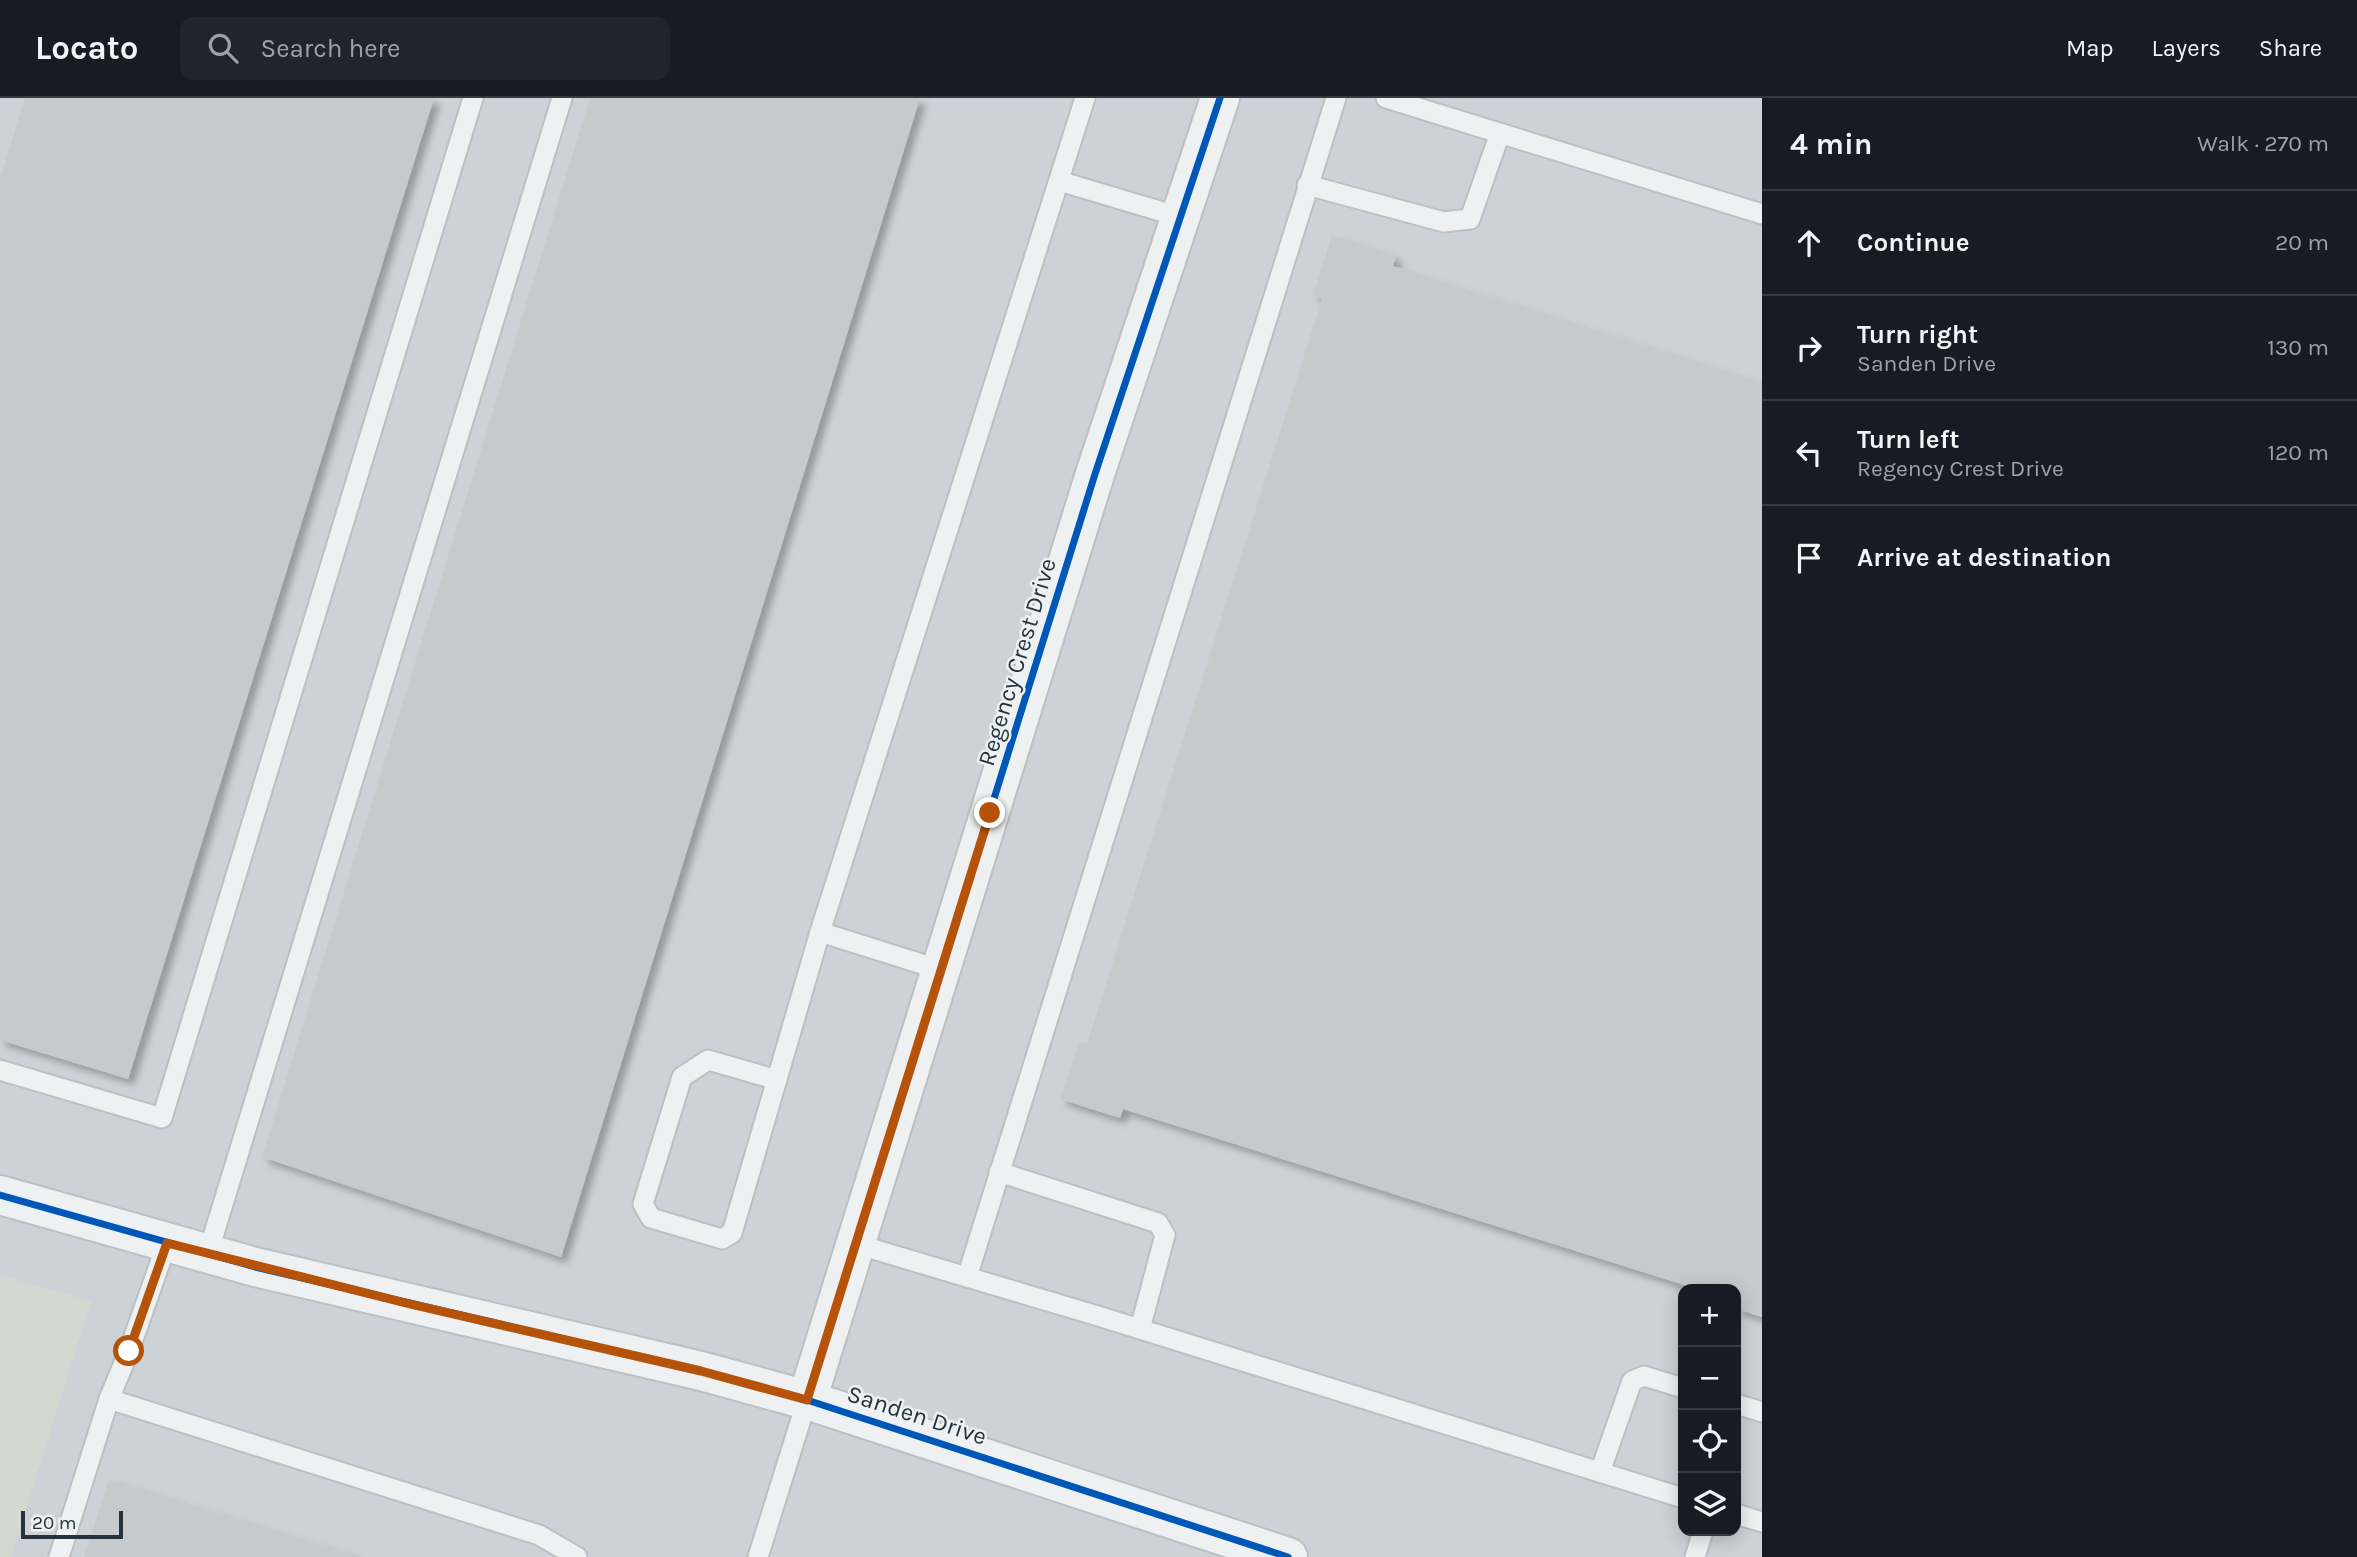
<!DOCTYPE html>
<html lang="en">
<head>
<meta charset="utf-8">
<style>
  body { margin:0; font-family:Karla,sans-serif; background:#20242c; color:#f1f3f6 }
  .controls { position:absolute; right:21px; bottom:21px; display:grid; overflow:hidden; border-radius:14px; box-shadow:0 4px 18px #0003 }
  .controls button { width:63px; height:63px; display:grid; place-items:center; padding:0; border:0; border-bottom:2px solid #363941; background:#171b24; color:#f1f3f6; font:35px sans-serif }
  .scale { position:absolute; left:21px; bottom:18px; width:102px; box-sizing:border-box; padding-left:7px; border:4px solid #26323d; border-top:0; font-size:19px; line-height:24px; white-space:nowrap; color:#26323d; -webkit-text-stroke:5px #ecf1f4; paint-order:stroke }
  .stop { position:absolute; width:21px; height:21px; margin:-16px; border:5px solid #b45309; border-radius:50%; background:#fff }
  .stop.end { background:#b45309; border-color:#fff; box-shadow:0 2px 7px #0008 }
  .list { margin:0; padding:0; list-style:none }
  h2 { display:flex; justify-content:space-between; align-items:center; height:91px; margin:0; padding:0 28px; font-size:30px }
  h2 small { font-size:23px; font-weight:400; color:#9ea1a6 }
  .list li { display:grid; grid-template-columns:46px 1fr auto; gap:21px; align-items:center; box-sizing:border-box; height:105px; padding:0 28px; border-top:2px solid #363941 }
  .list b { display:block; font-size:26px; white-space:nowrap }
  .list p { margin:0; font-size:23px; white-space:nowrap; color:#9ea1a6 }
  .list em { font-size:23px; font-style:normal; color:#9ea1a6 }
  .icon { flex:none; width:38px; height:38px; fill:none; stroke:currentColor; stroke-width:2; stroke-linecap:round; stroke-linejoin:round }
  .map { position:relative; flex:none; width:1762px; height:1459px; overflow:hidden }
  header { display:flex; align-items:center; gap:42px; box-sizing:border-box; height:98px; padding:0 35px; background:#171b24; border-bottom:2px solid #363941 }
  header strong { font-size:33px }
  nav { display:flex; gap:38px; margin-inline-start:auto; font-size:24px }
  .search { width:490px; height:63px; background:#20242c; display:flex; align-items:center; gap:18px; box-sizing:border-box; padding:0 24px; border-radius:14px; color:#9ea1a6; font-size:26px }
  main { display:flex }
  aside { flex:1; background:#171b24 }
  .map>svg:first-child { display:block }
  .built { fill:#cdd2d8; fill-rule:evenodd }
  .green { fill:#d1d9d0 }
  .building { fill:#c7cacd; filter:url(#shadow) }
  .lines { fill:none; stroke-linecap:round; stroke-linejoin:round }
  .service-casing { stroke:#bdc0c3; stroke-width:23 }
  .minor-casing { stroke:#bdc0c3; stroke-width:42 }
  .service { stroke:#eef0f1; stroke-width:19 }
  .minor { stroke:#eef0f1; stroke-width:38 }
  .cycleway-casing { stroke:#ecf1f4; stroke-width:11 }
  .cycleway { stroke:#0057b8; stroke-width:7 }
  .route { stroke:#b45309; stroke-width:9 }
  .labels { text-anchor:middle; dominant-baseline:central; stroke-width:5; stroke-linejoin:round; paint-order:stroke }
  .street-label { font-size:24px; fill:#26323d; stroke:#ecf1f4 }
</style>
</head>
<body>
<header>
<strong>Locato</strong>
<div class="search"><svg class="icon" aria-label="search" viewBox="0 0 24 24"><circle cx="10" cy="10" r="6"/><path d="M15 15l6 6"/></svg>Search here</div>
<nav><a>Map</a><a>Layers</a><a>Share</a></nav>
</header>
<main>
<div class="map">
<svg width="1762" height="1459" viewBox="0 0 1762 1459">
  <defs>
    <filter id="shadow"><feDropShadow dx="6" dy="6" stdDeviation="3.5" flood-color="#0004"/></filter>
  </defs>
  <rect width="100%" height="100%" fill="#dfe2e5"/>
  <path class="built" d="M0 0H1762V1459H0ZM1683 1191H1736V1433H1683Z"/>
  <polygon class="green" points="0,1177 91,1203 11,1459 0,1459"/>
  <g class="building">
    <polygon points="25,0 434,0 128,981 0,942 0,81"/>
    <polygon points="590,0 920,0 561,1159 262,1059"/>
    <polygon points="1332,137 1396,158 1393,168 1762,284 1762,1219 1736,1211 1736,1191 1697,1191 1123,1011 1120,1020 1060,1001 1079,944 1087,946 1322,201 1313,197"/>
    <polygon points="109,1381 359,1458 359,1459 84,1459"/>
  </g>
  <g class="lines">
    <g class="service-casing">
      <g id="service">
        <polyline points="1386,0 1762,116"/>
        <polyline points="1059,83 1180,119"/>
        <polyline points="1307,87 1444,124 1470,121 1500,35"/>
        <polyline points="941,872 820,834 1085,0"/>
        <polyline points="0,972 162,1020 473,0"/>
        <polyline points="777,982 708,962 682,979 643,1106 651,1120 722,1141 732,1135 820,834"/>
        <polyline points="999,1074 1158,1125 1165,1137 1140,1231"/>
        <polyline points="856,1146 1098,1218 1683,1400"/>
        <polyline points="208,1155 562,0"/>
        <polyline points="967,1179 1336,0"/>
        <polyline points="109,1301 539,1437 577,1459"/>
        <polyline points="1736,1306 1762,1314"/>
        <polyline points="1600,1374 1632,1283 1644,1278 1683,1290"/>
        <polyline points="1736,1416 1762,1424"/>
        <polyline points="59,1459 109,1301 129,1253 167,1145"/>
        <polyline points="758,1459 807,1302"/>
        <polyline points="1695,1459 1703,1433"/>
      </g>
    </g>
    <g class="minor-casing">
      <g id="minor">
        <polyline points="0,1097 255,1169 701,1273 807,1302 1288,1459"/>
        <polyline points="807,1302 1095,376 1220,0"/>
      </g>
    </g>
    <use href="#service" class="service"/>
    <use href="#minor" class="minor"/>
    <g class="cycleway-casing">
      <g id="cycleway">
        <polyline points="0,1097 255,1169 701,1273 807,1302 1288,1459"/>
        <polyline points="807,1302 1095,376 1220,0"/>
      </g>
    </g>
    <use href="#cycleway" class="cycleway"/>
  </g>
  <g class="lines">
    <polyline class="route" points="129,1253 167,1145 410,1206 701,1273 807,1302 990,715"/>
  </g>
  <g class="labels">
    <g class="street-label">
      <text transform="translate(1017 564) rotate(-73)">Regency Crest Drive</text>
      <text transform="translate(917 1317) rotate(18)">Sanden Drive</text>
    </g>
  </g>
</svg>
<div class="controls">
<button>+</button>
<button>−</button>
<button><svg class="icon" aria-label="locate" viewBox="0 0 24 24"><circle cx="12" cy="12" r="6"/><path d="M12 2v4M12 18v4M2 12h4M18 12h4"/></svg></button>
<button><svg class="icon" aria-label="layers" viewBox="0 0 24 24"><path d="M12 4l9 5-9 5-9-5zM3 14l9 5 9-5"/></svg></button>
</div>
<div class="scale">20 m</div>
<div class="stop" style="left:129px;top:1253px"></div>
<div class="stop end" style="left:990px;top:715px"></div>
</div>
<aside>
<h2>4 min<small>Walk · 270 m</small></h2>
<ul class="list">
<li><svg class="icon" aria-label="ahead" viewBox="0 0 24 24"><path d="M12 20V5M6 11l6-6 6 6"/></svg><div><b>Continue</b></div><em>20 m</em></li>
<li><svg class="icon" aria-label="right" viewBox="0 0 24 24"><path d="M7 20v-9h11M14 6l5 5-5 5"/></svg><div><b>Turn right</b><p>Sanden Drive</p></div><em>130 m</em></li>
<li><svg class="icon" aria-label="left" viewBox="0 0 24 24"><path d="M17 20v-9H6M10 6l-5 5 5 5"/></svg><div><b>Turn left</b><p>Regency Crest Drive</p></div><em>120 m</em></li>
<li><svg class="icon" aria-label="arrive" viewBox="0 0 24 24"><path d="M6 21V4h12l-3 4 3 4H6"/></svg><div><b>Arrive at destination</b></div></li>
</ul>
</aside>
</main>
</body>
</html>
